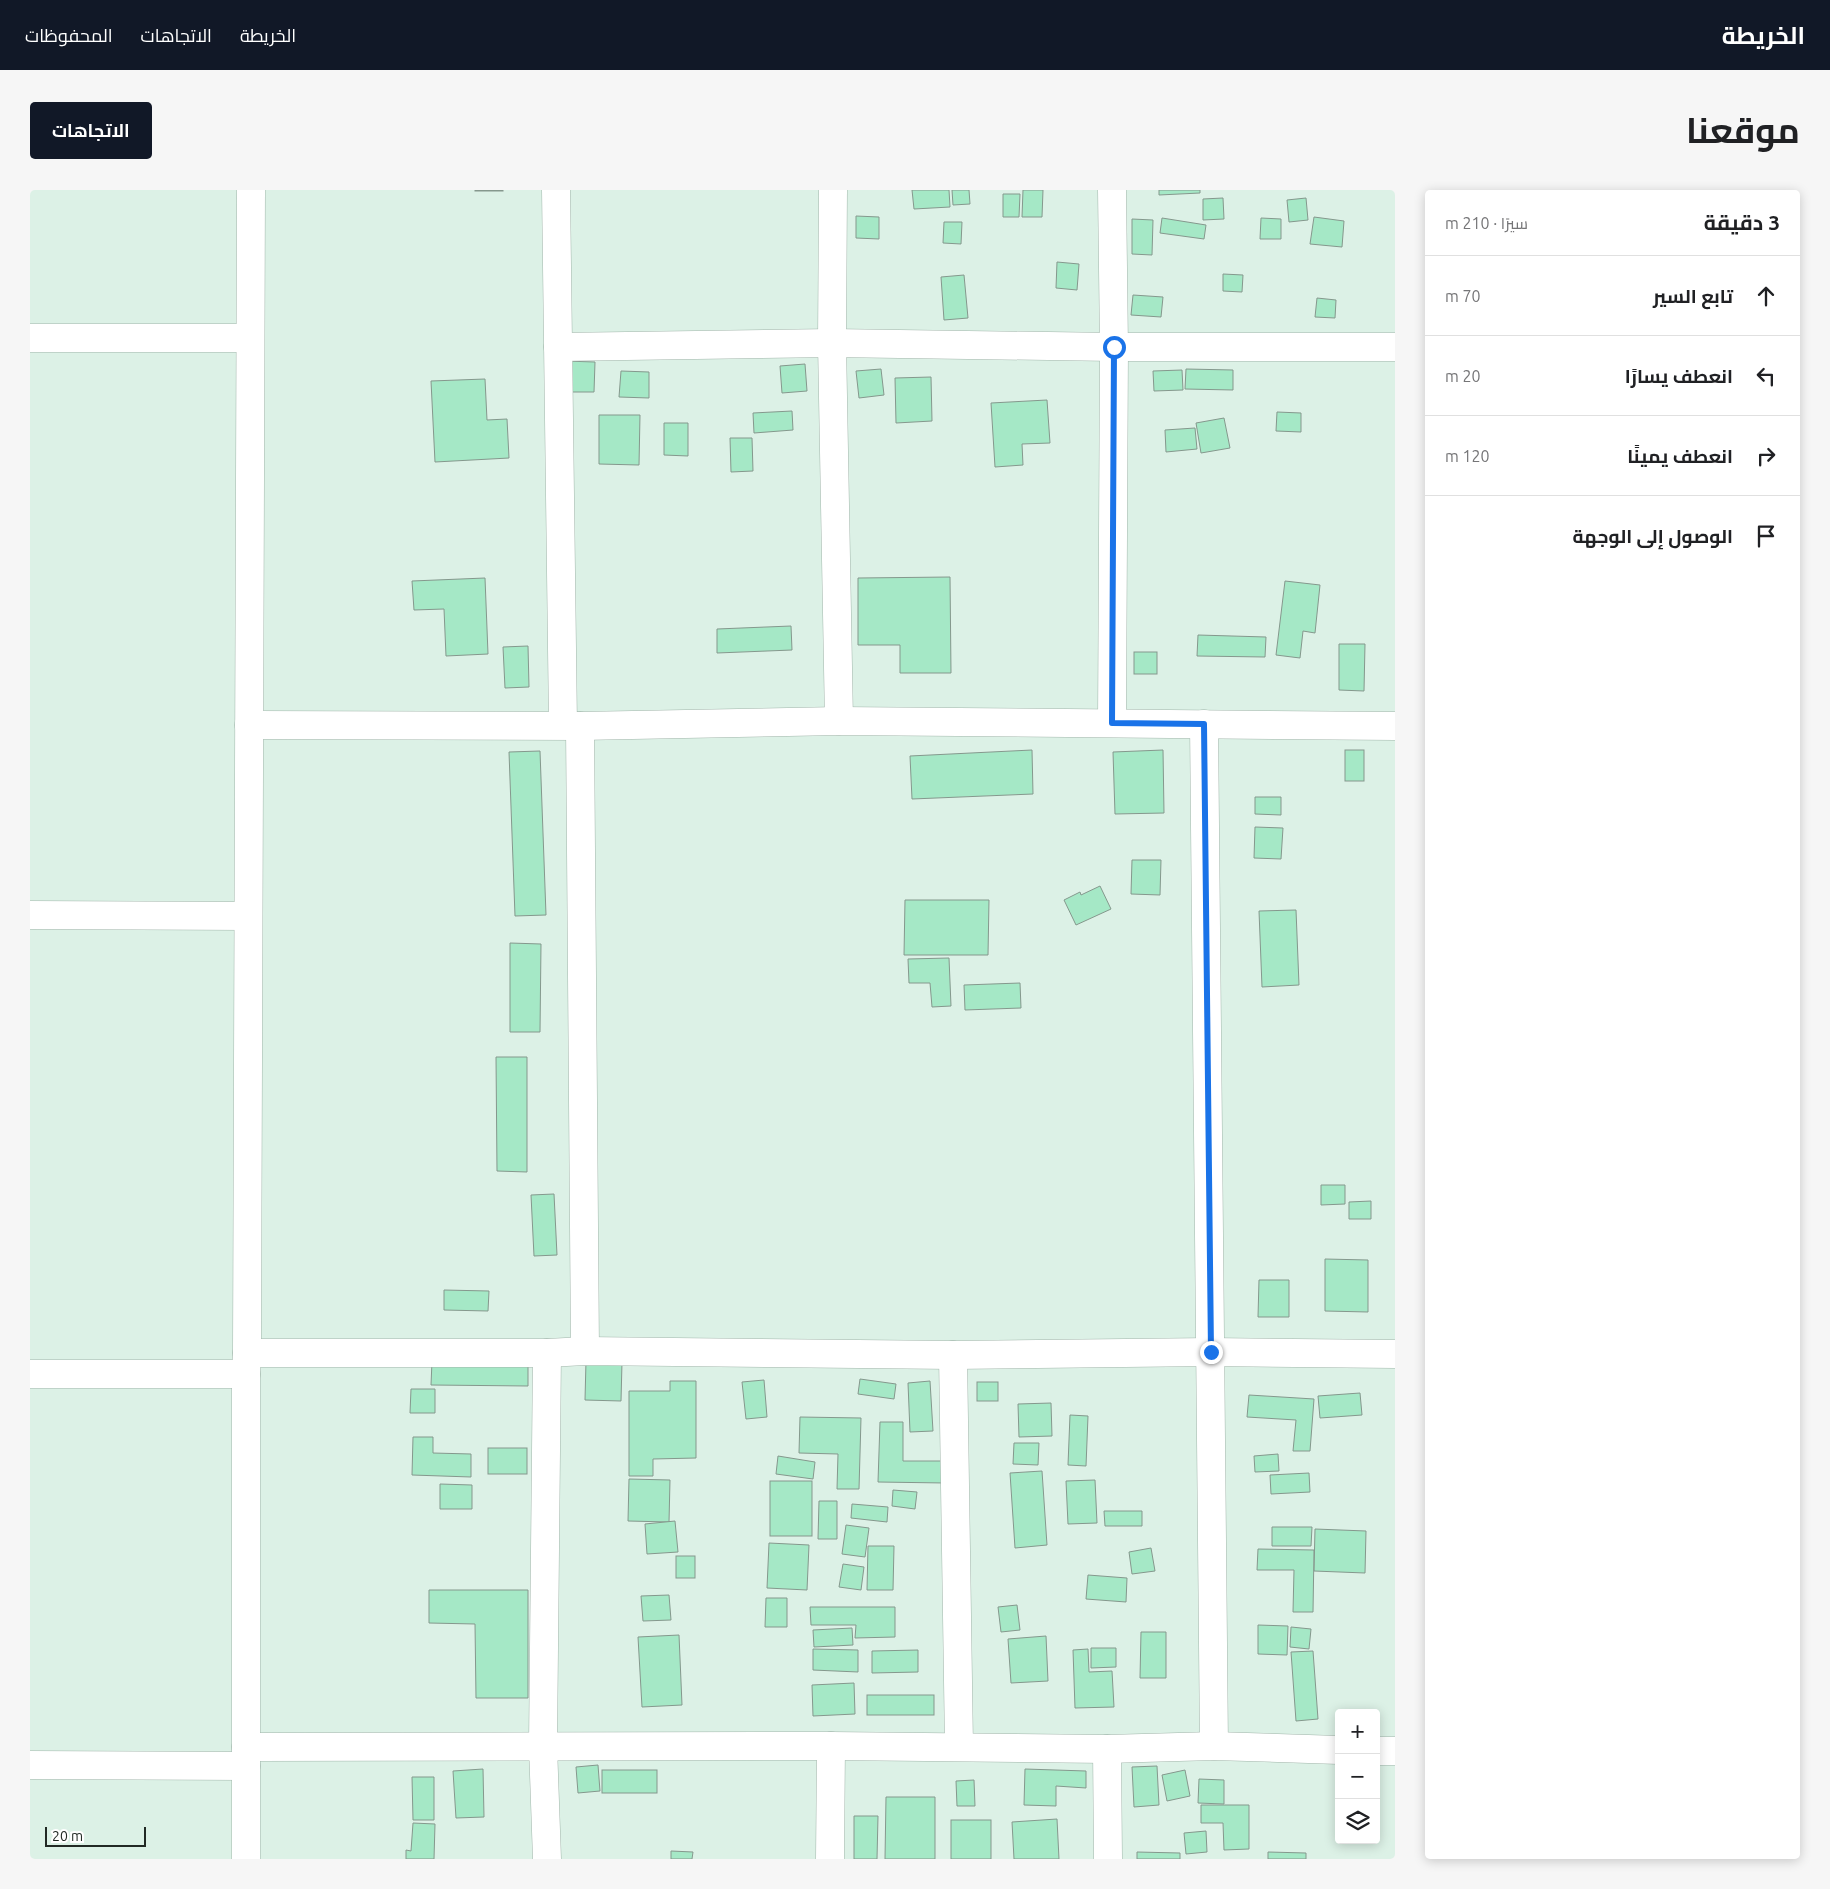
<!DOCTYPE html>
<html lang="ar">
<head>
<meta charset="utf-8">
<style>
  body { margin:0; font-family:Ubuntu,Cairo,sans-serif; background:#f6f6f6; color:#202124; direction:rtl }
  .controls { position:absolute; right:15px; bottom:15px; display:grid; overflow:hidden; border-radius:5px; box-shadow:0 2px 12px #0003 }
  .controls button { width:45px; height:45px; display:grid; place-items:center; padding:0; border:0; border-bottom:1px solid #e0e0e0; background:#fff; color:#202124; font:25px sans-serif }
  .scale { position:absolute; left:15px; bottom:12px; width:101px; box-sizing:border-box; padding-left:5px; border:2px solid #212924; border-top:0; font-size:14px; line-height:18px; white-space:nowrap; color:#212924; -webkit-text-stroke:4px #fff; paint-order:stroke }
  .stop { position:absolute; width:15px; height:15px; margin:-11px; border:4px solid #1a73e8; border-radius:50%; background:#fff }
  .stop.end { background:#1a73e8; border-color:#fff; box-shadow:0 1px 5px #0008 }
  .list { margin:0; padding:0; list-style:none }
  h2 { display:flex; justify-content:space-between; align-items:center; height:65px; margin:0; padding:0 20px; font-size:21px }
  h2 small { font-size:16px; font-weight:400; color:#757577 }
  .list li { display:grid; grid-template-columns:32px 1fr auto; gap:15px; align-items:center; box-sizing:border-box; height:80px; padding:0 20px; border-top:1px solid #e0e0e0 }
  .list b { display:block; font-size:19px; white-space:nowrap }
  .list em { font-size:16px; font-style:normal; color:#757577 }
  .icon { flex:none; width:28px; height:28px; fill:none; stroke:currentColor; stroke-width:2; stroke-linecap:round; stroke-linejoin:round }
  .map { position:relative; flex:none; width:1365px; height:1669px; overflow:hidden; direction:ltr; border-radius:5px }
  header { display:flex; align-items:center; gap:30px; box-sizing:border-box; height:70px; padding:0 25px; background:#111827; color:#fff }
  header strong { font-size:24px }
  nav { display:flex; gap:28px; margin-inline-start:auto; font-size:18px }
  .intro { display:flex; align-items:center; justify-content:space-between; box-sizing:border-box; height:120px; padding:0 30px }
  h1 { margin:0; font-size:35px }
  .button { padding:12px 22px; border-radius:5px; background:#111827; color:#fff; font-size:18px; font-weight:700 }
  main { display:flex; gap:30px; padding:0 30px }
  aside { flex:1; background:#fff; border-radius:5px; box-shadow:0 2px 12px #0003 }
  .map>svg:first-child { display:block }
  .building { fill:#a5e8c6; stroke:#85988d }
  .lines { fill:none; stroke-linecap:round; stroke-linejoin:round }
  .minor-casing { stroke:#a2b6ab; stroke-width:29 }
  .tertiary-casing { stroke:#a2b6ab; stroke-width:29 }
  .minor { stroke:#fff; stroke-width:28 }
  .tertiary { stroke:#fff; stroke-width:28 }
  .route { stroke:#1a73e8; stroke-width:6 }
</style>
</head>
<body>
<header>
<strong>الخريطة</strong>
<nav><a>الخريطة</a><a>الاتجاهات</a><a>المحفوظات</a></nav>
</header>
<div class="intro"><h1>موقعنا</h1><a class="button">الاتجاهات</a></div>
<main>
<aside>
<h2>3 دقيقة<small>سيرًا · 210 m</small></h2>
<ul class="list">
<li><svg class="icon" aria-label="ahead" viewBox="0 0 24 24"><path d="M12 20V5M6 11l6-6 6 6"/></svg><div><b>تابع السير</b></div><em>70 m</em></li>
<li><svg class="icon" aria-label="left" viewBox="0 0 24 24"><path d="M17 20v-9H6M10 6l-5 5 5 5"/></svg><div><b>انعطف يسارًا</b></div><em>20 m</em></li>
<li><svg class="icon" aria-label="right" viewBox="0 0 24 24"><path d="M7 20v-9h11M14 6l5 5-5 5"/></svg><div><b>انعطف يمينًا</b></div><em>120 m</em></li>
<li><svg class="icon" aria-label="arrive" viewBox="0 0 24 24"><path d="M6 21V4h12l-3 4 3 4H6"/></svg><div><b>الوصول إلى الوجهة</b></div></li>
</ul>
</aside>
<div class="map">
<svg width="1365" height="1669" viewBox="0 0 1365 1669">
  <rect width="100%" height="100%" fill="#dcf1e6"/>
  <g class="building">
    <rect x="445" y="0" width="28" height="1"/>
    <polygon points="882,0 919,0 920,17 884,19"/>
    <polygon points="922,0 939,0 940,14 923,15"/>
    <polygon points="993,0 1013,0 1012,27 992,27"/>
    <polygon points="1129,0 1170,0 1170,3 1129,5"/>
    <polygon points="973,4 990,4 989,27 973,27"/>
    <polygon points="1193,8 1194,29 1173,30 1173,9"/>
    <polygon points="1276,8 1278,30 1259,32 1257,10"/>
    <polygon points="826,26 849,27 849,49 826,48"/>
    <polygon points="1284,27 1314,31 1312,57 1280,54"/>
    <polygon points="1132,28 1176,35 1174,49 1130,43"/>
    <polygon points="1231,28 1251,29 1251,49 1230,49"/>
    <polygon points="1102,29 1123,30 1122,65 1102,64"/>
    <polygon points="914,32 932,32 931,54 913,53"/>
    <polygon points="1027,72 1049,74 1047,100 1026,98"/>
    <polygon points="1193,84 1213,85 1212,102 1193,101"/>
    <polygon points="934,85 938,128 914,130 911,87"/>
    <polygon points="1103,105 1133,107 1131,127 1101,125"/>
    <polygon points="1287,108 1306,110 1305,128 1285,127"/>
    <polygon points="534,171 565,172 564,202 534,202"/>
    <polygon points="775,174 777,201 752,203 750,176"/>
    <polygon points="851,179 854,205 829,208 826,181"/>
    <polygon points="1156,179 1203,180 1203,200 1155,199"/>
    <polygon points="1152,180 1153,200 1124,201 1123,181"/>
    <polygon points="591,181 619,182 619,208 589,207"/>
    <polygon points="901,187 902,231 866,233 865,188"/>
    <polygon points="455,189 457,230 477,229 479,268 405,272 401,191"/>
    <polygon points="1017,210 1020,253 992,254 993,275 965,277 961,213"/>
    <polygon points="762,221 763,240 724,243 723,223"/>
    <polygon points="1247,222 1271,223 1271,242 1246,241"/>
    <polygon points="569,225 610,225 609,275 569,274"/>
    <polygon points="1194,228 1200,258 1171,263 1166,233"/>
    <polygon points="634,233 658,233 658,266 634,265"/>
    <polygon points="1165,238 1167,259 1136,262 1135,240"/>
    <polygon points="700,248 722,248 723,281 701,282"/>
    <polygon points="920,387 921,483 870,483 870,455 828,455 828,388"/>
    <polygon points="455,388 458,464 416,466 414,419 384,420 382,391"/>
    <polygon points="1255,391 1290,395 1285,443 1273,441 1270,468 1246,465"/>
    <polygon points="761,436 762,460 687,463 687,439"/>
    <polygon points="1168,445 1236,447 1235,467 1167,466"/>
    <polygon points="1309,454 1335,454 1334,501 1309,500"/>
    <polygon points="498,456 499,497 475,498 473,457"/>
    <rect x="1104" y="462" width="23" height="22"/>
    <polygon points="1002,560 1003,604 882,609 880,566"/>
    <polygon points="1133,560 1134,623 1085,624 1083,562"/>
    <rect x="1315" y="560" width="19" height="31"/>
    <polygon points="510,561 516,725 485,726 479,562"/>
    <polygon points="1225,607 1251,607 1251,625 1225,624"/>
    <polygon points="1225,637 1253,638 1251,669 1224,668"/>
    <polygon points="1102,670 1131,670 1130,705 1101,704"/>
    <polygon points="1070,696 1081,719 1046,735 1034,710 1050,702 1051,705"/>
    <polygon points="875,710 959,710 958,765 874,765"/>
    <polygon points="1266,720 1269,795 1232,797 1229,721"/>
    <polygon points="480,753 511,754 510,842 480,842"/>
    <polygon points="919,768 921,816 902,817 900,793 879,793 878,769"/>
    <polygon points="990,793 991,818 935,820 934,795"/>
    <polygon points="466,867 497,867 497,982 467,981"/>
    <polygon points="1291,995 1315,995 1315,1014 1291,1015"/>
    <polygon points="524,1004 527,1065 504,1066 501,1005"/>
    <polygon points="1341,1011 1341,1029 1319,1029 1319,1012"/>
    <polygon points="1295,1069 1338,1070 1338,1122 1295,1121"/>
    <polygon points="1229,1090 1259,1090 1259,1127 1228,1127"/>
    <polygon points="414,1100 459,1101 458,1121 414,1120"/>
    <polygon points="402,1171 498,1173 498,1196 401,1195"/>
    <polygon points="556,1171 592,1172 591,1211 555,1210"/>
    <polygon points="830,1189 866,1194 864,1209 828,1204"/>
    <polygon points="734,1190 737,1227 716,1229 712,1192"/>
    <polygon points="640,1191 666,1191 666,1268 623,1269 623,1286 599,1286 599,1201 640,1201"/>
    <polygon points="900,1191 903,1241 880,1242 878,1193"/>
    <rect x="947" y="1192" width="21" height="19"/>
    <polygon points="381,1199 405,1199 405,1223 380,1223"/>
    <polygon points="1330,1203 1332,1225 1290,1228 1288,1206"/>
    <polygon points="1219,1205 1284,1209 1280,1261 1263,1261 1266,1230 1217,1227"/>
    <polygon points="1021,1213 1022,1246 989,1247 988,1214"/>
    <polygon points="1040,1225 1058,1226 1056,1276 1038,1275"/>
    <polygon points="770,1227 831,1228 829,1299 807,1299 808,1264 769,1263"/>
    <polygon points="850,1232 873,1232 873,1271 916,1271 915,1293 848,1292"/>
    <polygon points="383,1247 403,1247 403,1263 441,1264 441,1287 382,1285"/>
    <polygon points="984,1253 1009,1253 1008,1275 983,1274"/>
    <rect x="458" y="1258" width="39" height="26"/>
    <polygon points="1248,1264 1249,1281 1225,1282 1224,1266"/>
    <polygon points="748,1266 785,1272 783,1289 746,1284"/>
    <polygon points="1012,1281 1017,1355 985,1358 980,1283"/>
    <polygon points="1279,1283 1280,1302 1241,1304 1240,1285"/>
    <polygon points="599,1289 640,1290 639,1332 598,1331"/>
    <polygon points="1065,1290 1067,1333 1038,1334 1036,1291"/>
    <rect x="740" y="1291" width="42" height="55"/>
    <polygon points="410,1294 442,1295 442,1319 410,1319"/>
    <polygon points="863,1300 887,1302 885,1319 862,1316"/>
    <polygon points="789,1311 807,1311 807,1349 788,1349"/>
    <polygon points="822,1314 858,1317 857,1332 821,1328"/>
    <polygon points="1074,1321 1112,1321 1112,1336 1075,1336"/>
    <polygon points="645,1331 648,1362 617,1364 615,1334"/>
    <polygon points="816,1335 839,1338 835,1367 812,1364"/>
    <polygon points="1242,1337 1282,1337 1281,1356 1242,1356"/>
    <polygon points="1285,1339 1336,1341 1335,1383 1284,1381"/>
    <polygon points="739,1353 779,1355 777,1400 737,1398"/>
    <polygon points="838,1356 864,1356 863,1400 837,1400"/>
    <polygon points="1121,1358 1125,1381 1102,1384 1099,1362"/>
    <polygon points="1228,1359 1284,1360 1283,1422 1263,1422 1264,1380 1227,1380"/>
    <rect x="646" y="1366" width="19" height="22"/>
    <polygon points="813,1374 834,1377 831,1400 809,1397"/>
    <polygon points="1058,1385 1097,1388 1096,1412 1056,1409"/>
    <polygon points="399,1400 498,1400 498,1508 446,1508 445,1434 399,1433"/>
    <polygon points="639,1405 641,1430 613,1431 611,1406"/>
    <polygon points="736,1408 757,1408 757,1437 735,1437"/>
    <polygon points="987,1415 990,1440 971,1442 968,1417"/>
    <polygon points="780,1417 865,1417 865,1447 825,1448 826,1435 781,1435"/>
    <polygon points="1228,1435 1258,1436 1257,1465 1228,1464"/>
    <polygon points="1261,1437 1281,1439 1279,1459 1260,1457"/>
    <polygon points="822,1438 823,1455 784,1457 783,1440"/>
    <polygon points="1111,1442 1136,1442 1136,1488 1110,1488"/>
    <polygon points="649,1445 652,1515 612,1517 608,1447"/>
    <polygon points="1016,1446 1018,1491 981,1493 978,1449"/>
    <polygon points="1061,1458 1086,1458 1086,1477 1061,1478"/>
    <polygon points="783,1459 828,1460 828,1482 783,1480"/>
    <polygon points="1058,1459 1059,1482 1082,1481 1084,1517 1045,1518 1043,1460"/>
    <polygon points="888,1460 888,1482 842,1483 842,1461"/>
    <polygon points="1283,1461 1288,1529 1266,1531 1261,1462"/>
    <polygon points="824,1493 825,1524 783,1526 782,1495"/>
    <rect x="837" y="1505" width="67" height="20"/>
    <polygon points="1346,1569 1348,1602 1346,1602"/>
    <polygon points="568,1575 570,1601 548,1603 546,1577"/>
    <polygon points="1127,1576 1129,1615 1104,1617 1102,1577"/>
    <polygon points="453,1579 454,1627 426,1628 423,1581"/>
    <polygon points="995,1579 1056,1581 1056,1598 1026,1596 1026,1616 994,1615"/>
    <rect x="572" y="1580" width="55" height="23"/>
    <polygon points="1155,1580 1160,1606 1137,1611 1132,1585"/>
    <polygon points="382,1587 404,1587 404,1630 383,1630"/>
    <polygon points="1169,1589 1194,1590 1194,1614 1168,1613"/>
    <polygon points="944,1590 945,1616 927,1616 926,1591"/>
    <polygon points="856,1607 905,1607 905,1669 855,1669"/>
    <polygon points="1171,1615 1219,1615 1219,1659 1194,1660 1193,1633 1171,1633"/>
    <polygon points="824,1626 848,1626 847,1669 824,1669"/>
    <polygon points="1027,1629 1029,1669 984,1669 982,1632"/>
    <rect x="921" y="1630" width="40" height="39"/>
    <polygon points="383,1633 405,1634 404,1669 376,1669 376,1660 381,1661"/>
    <polygon points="1176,1641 1177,1662 1156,1664 1154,1643"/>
    <polygon points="641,1661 663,1662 662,1669 641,1669"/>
    <polygon points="1107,1662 1150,1663 1150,1669 1107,1669"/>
    <polygon points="1238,1662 1276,1663 1276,1669 1238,1669"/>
  </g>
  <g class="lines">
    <g class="minor-casing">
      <g id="minor">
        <polyline points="526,0 533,535"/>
        <polyline points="803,0 802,153 809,531"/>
        <polyline points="0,148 220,148"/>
        <polyline points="528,157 802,153 1084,157 1365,157"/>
        <polyline points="1082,533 1084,157 1082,0"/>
        <polyline points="1174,534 1184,1556"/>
        <polyline points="219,535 550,536 809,531 1365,536"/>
        <polyline points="550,536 555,1161"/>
        <polyline points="0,725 218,726"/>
        <polyline points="217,1163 517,1163 555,1161 923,1165 1181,1162 1365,1164"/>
        <polyline points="517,1163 513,1556 517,1669"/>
        <polyline points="923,1165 929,1556"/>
        <polyline points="0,1184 216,1184"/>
        <polyline points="216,1557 801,1556 1077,1559 1184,1556 1309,1560"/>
        <polyline points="1077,1559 1078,1669"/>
        <polyline points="1346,1561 1365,1561"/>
        <polyline points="0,1575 216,1576"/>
        <polyline points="800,1669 801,1556"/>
      </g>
    </g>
    <g class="tertiary-casing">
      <polyline id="tertiary" points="216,1669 216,1184 217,1163 221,0"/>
    </g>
    <use href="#minor" class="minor"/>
    <use href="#tertiary" class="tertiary"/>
  </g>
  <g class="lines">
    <polyline class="route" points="1084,157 1082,533 1174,534 1181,1162"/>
  </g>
</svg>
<div class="controls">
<button>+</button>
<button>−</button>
<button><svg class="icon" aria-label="layers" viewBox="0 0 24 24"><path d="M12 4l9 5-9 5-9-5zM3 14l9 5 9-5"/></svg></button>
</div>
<div class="scale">20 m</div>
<div class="stop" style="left:1084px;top:157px"></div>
<div class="stop end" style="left:1181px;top:1162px"></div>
</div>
</main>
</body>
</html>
